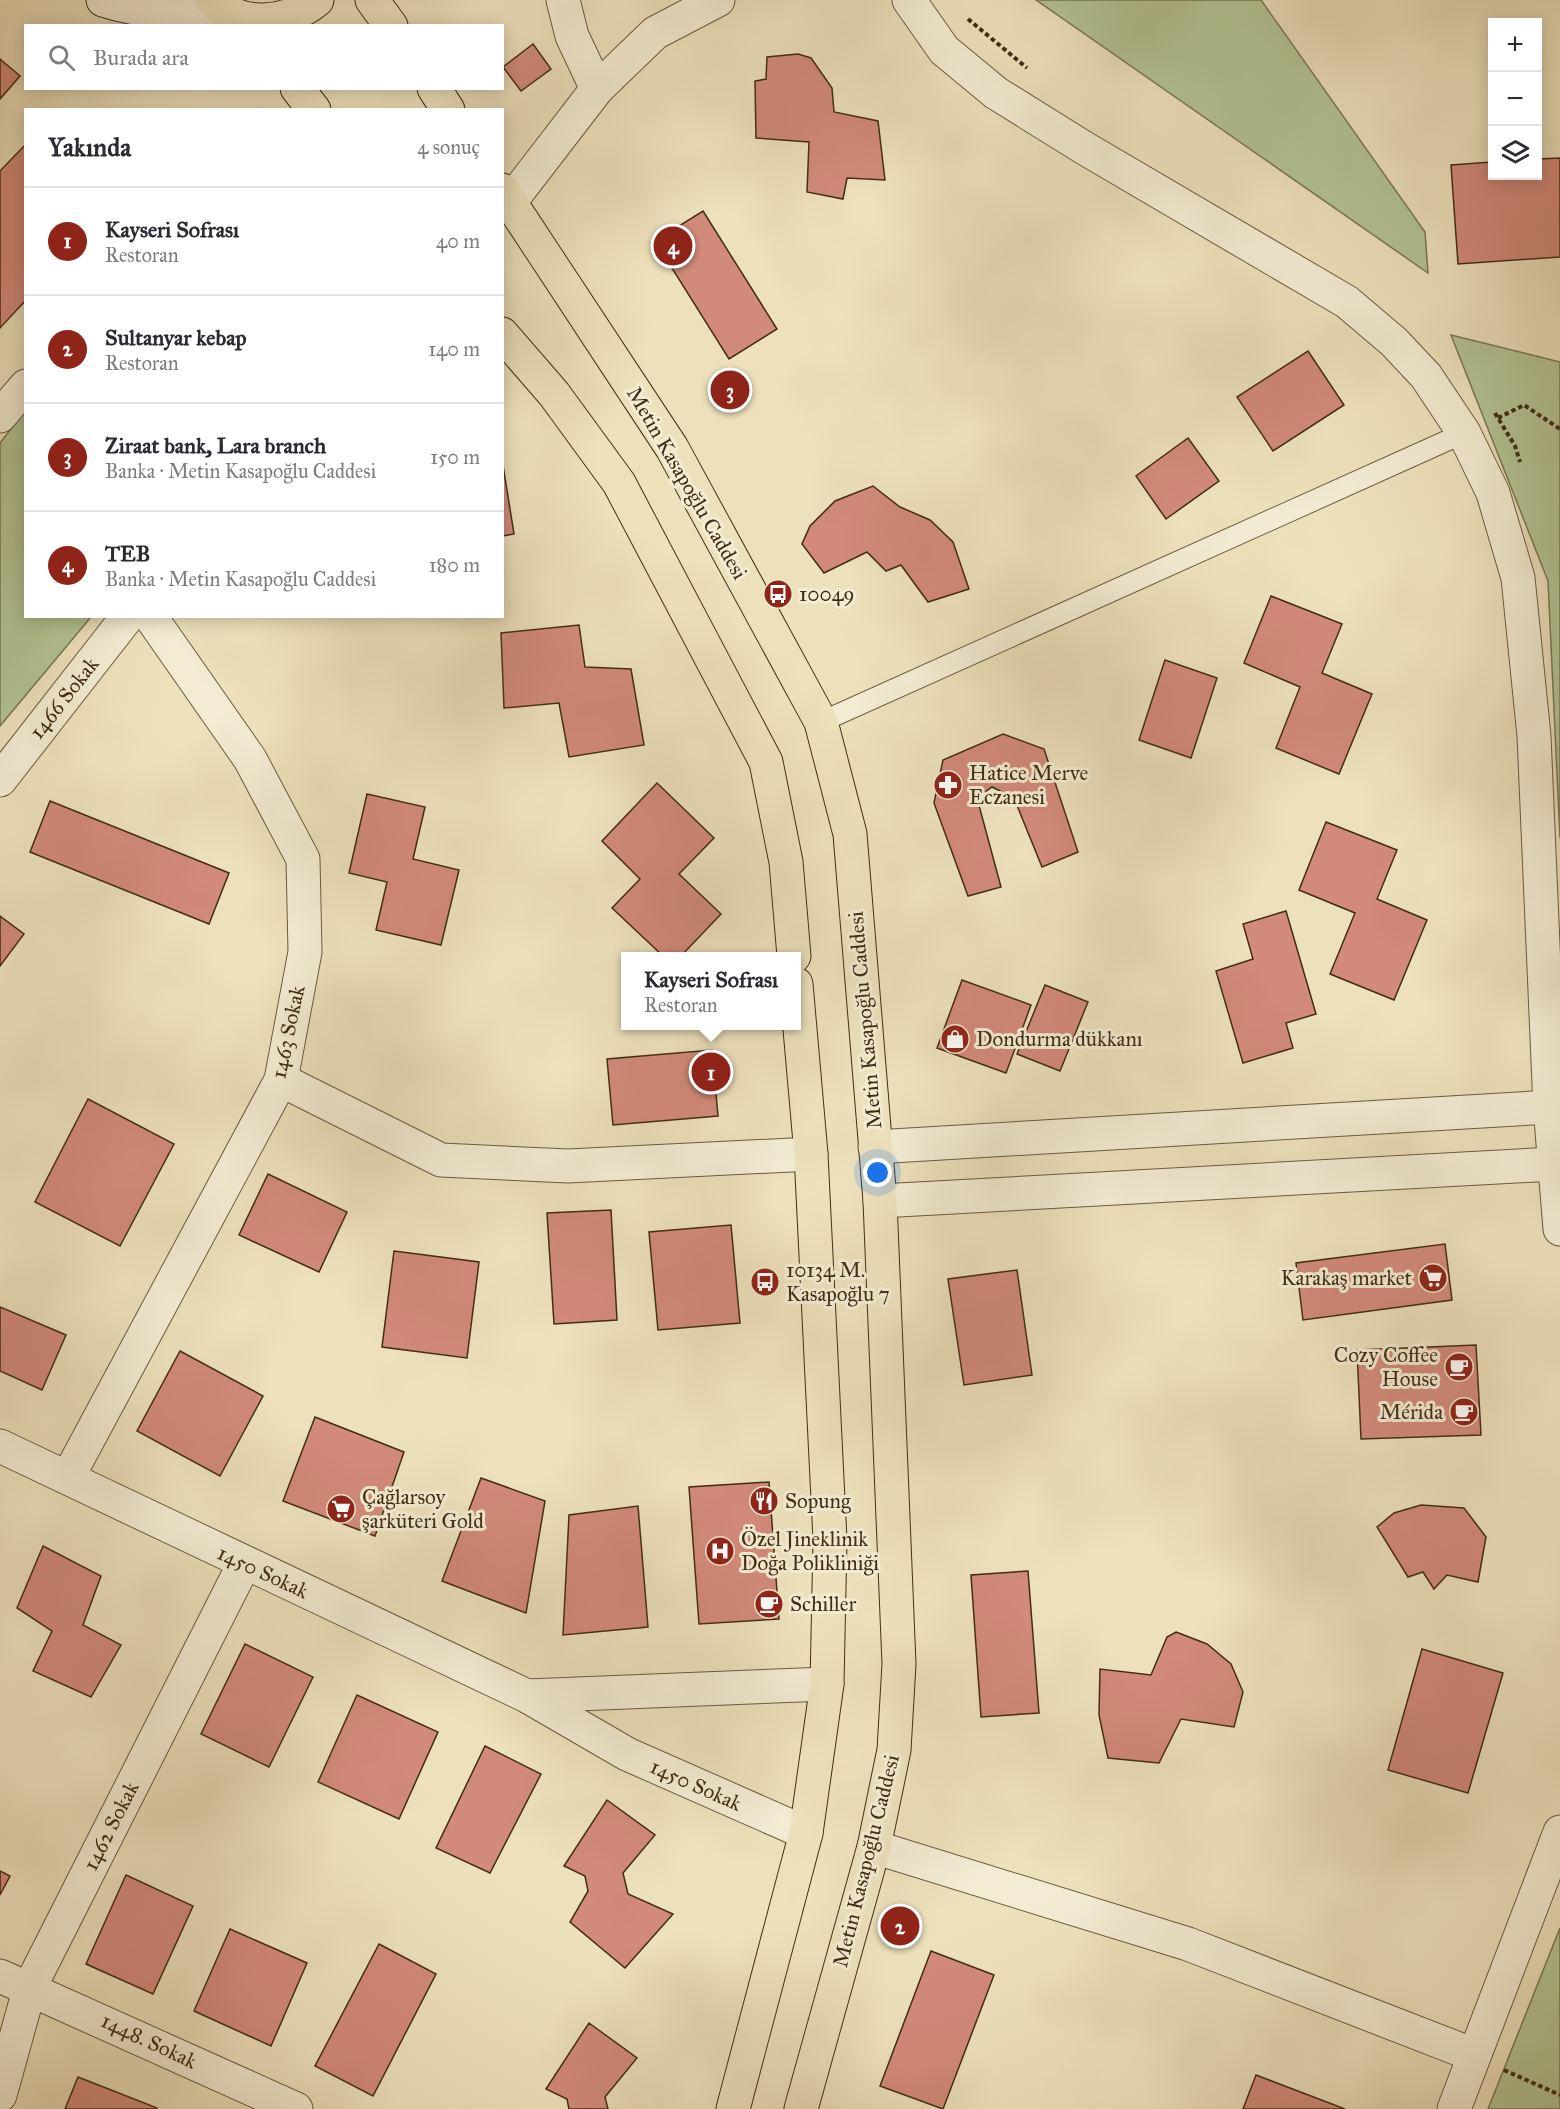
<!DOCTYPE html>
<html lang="tr">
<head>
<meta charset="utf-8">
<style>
  body { margin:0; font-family:"IM FELL Great Primer",serif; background:#f7f7f7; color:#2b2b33 }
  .controls { position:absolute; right:18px; top:18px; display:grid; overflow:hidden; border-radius:0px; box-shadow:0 3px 15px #0003 }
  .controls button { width:54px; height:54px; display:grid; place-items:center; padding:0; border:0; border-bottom:2px solid #e1e1e2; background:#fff; color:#2b2b33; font:30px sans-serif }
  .you { position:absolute; left:878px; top:1173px; width:21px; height:21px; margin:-15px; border:4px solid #fff; border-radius:50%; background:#1a73e8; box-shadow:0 0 0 9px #1a73e833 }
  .badge { display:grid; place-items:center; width:39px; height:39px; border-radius:50%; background:#8f2418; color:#fff; font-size:20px; font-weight:700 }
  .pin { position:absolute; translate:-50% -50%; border:3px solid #fff; box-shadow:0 2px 6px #0006 }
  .popup { position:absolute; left:621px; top:952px; width:180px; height:78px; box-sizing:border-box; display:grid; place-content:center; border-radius:0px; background:#fff; filter:drop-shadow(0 2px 4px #0005); font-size:20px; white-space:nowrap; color:#7c7c81 }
  .popup b { font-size:22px; color:#2b2b33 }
  .popup::after { content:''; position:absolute; left:50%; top:100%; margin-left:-12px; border:12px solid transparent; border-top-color:#fff }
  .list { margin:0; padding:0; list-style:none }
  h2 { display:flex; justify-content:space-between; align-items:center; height:78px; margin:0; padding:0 24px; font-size:26px }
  h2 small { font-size:20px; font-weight:400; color:#7c7c81 }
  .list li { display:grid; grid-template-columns:39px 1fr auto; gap:18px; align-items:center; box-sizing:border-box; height:108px; padding:0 24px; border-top:2px solid #e1e1e2 }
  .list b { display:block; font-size:22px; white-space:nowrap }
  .list p { margin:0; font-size:20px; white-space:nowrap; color:#7c7c81 }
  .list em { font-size:20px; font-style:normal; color:#7c7c81 }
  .icon { flex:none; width:33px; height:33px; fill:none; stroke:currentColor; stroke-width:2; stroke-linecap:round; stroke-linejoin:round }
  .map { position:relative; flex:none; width:1560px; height:2109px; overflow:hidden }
  .search { position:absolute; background:#fff; box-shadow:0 3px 15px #0003; left:24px; top:24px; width:480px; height:66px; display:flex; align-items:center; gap:15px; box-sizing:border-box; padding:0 21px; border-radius:0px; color:#7c7c81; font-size:22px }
  .panel { position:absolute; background:#fff; box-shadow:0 3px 15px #0003; left:24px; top:108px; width:480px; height:510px; border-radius:0px }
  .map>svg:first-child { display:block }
  .green { fill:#b3c494; stroke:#7a7854; stroke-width:1.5 }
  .building { fill:#d28a7a; stroke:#412d15; stroke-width:1.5 }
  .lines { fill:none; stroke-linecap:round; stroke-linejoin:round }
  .service-casing { stroke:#6c5a3f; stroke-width:22 }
  .minor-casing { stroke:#6c5a3f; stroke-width:35 }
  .secondary-casing { stroke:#412d15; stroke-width:35 }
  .primary-casing { stroke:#412d15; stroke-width:35 }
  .path { stroke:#412d15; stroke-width:4; stroke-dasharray:4.5 3; stroke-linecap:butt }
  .service { stroke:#f3ecd3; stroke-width:20 }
  .minor { stroke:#f3ecd3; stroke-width:33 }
  .secondary { stroke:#f3ecd3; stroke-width:33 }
  .primary { stroke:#ede1bc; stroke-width:33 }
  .labels { text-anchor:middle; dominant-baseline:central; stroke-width:6; stroke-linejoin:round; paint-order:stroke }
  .street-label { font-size:21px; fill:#412d15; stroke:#f3ecd3 }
  .poi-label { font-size:21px; fill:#412d15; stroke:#f3ecd3; text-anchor:start }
</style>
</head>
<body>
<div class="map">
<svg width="1560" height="2109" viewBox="0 0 1560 2109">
  <rect width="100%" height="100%" fill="#ede1bc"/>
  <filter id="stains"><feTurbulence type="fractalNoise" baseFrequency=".00333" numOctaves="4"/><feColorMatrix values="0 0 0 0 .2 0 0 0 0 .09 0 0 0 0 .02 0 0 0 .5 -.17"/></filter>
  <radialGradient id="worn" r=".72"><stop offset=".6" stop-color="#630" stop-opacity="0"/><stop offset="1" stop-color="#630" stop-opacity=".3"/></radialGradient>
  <g class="green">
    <polygon points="1036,0 1261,0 1425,232 1428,273"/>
    <polygon points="1451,335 1560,362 1560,838 1548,581"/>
    <polygon points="25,411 26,616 91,617 0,726 0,443"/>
    <polygon points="1560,1928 1560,2109 1488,2109"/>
  </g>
  <g class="building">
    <polygon points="533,44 551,69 521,91 503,67"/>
    <polygon points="798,54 811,58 832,88 834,112 878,121 885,180 847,178 843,199 807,192 809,142 756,138 755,81 766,79 767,57"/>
    <polygon points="0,59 20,76 0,99"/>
    <polygon points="26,144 26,300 0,328 0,171"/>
    <polygon points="1560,158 1560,257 1458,264 1451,165 1492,162 1492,176 1538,176 1538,159"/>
    <polygon points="703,211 777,329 729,359 655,241"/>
    <polygon points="1308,351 1344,405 1273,451 1237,397"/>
    <polygon points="1188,438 1219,481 1166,519 1136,476"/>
    <polygon points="502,459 514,534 502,536"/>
    <polygon points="873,486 900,507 930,520 953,542 969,589 928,602 901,565 886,571 867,552 824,573 802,544 810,526 835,501"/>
    <polygon points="1271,596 1342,624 1322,673 1372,694 1339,774 1276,748 1300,687 1244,663"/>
    <polygon points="579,625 585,667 631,669 644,745 569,757 559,703 504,708 501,633"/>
    <polygon points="1165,660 1217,678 1191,758 1139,740"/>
    <polygon points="1003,734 1044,749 1078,852 1042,867 1014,798 992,787 977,798 1001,887 968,896 934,803 943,760"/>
    <polygon points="657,783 714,838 679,874 721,914 681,956 663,956 612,908 640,879 602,841"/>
    <polygon points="367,794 425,807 413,859 459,870 441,945 376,930 387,882 349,873"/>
    <polygon points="50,801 229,873 209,924 30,852"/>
    <polygon points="1326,822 1397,850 1377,899 1427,920 1394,1000 1330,974 1355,913 1299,890"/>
    <polygon points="1286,911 1316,1014 1286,1023 1293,1048 1243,1063 1216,971 1253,959 1243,924"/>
    <polygon points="0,916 24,934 0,966"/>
    <polygon points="962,980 1031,1005 1006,1073 937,1048"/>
    <polygon points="1045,985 1088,1002 1060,1071 1017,1054"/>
    <polygon points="712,1050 718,1116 613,1125 607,1059"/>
    <polygon points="88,1099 174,1144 120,1246 35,1202"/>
    <polygon points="268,1174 347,1212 319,1272 239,1235"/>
    <polygon points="611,1210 617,1320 554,1324 547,1213"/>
    <polygon points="731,1225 740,1323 658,1330 649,1232"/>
    <polygon points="1445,1244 1452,1300 1303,1320 1296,1263"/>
    <polygon points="394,1251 479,1262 467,1358 382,1347"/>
    <polygon points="1017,1270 1032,1375 964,1385 948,1279"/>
    <polygon points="0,1307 66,1335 42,1390 0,1371"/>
    <polygon points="1476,1345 1481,1435 1361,1439 1357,1350"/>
    <polygon points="180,1351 263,1396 220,1476 137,1431"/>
    <polygon points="315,1417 404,1452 375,1536 283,1501"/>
    <polygon points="481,1478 545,1501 526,1613 442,1581"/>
    <polygon points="769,1482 779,1619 699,1624 689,1487"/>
    <polygon points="1421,1505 1464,1508 1486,1537 1478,1582 1447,1575 1434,1589 1423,1572 1408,1577 1377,1527 1394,1513"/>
    <polygon points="638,1506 648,1627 563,1635 569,1515"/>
    <polygon points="43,1546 101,1576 83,1625 121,1645 91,1697 33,1671 52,1631 17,1608"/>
    <polygon points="1028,1571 1039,1713 981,1717 971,1575"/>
    <polygon points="1176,1632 1207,1644 1231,1664 1243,1692 1234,1727 1181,1719 1159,1763 1108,1758 1099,1715 1100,1669 1151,1675 1167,1637"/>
    <polygon points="245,1644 313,1677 269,1767 201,1734"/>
    <polygon points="1422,1649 1503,1673 1468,1793 1388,1770"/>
    <polygon points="357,1695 438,1732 399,1819 318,1782"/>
    <polygon points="485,1746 541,1774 490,1873 436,1848"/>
    <polygon points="607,1800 655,1835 623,1873 628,1894 673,1914 625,1968 570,1922 588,1891 585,1876 564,1866"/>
    <polygon points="0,1871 10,1876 0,1895"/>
    <polygon points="126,1875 193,1906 153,1994 86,1964"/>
    <polygon points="230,1929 307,1963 271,2046 194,2011"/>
    <polygon points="379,1944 436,1974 373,2096 315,2066"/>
    <polygon points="931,1951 994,1975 943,2109 880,2086"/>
    <polygon points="589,2023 637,2058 605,2097 608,2109 569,2109 567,2099 546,2089"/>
    <polygon points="1256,2075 1345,2109 1243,2109"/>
    <polygon points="78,2077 157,2108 156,2109 65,2109"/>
  </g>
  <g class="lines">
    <g class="service-casing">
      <polyline id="service" points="821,722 1464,433"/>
    </g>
    <g class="minor-casing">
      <g id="minor">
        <polyline points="563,0 572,36 597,89"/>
        <polyline points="909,0 944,50 996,93 1086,149 1347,302 1394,342 1426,376 1464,433 1493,493 1518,578 1534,736 1550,1107 1560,1229"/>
        <polyline points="510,202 597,89 655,33 718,0"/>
        <polyline points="0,416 26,386"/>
        <polyline points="0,780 128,616"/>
        <polyline points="281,1080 441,1160 568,1166 811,1154"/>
        <polyline points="875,1147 1550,1107"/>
        <polyline points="880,1201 1554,1164"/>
        <polyline points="0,1446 527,1696 627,1754 806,1833"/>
        <polyline points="68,1477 281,1080 305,952 303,859 250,759 150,616"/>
        <polyline points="527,1696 827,1684"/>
        <polyline points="874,1847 1188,1944 1474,2055"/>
        <polyline points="0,1976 296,2109"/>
        <polyline points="0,2095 30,1987 244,1564"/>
        <polyline points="1454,2109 1560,1832"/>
      </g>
    </g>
    <g class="secondary-casing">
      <path id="secondary" d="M103 0C146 14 188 14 233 14"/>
    </g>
    <g class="primary-casing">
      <g id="primary">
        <path d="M212 0C241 29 287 24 317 0"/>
        <polyline points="372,0 391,26"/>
        <polyline points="297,88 314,110"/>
        <polyline points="434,88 448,110"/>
        <polyline points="502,190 672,448 821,722 850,834 880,1201 899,1664 894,1750 874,1847 801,2109"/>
        <polyline points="502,334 554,394 619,483 766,762 786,862 794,956"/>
        <polyline points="733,2109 806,1833 827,1684 830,1540 811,1154 796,984"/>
      </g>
    </g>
    <g class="path">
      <polyline points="968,19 1027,68"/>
      <polyline points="1495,413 1515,446 1520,462"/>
      <polyline points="1498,418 1524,405 1560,429"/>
      <polyline points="1504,2070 1560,2095"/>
    </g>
    <use href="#service" class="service"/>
    <use href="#minor" class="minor"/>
    <use href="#secondary" class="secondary"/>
    <use href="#primary" class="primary"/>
  </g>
  <defs>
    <g id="bus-disc" transform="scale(1.5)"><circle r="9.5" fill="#8f2418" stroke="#f3ecd3"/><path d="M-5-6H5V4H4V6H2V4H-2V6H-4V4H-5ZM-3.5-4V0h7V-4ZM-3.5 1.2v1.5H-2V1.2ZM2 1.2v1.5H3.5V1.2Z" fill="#fff"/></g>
    <g id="pharmacy-disc" transform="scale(1.5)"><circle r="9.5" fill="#8f2418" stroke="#f3ecd3"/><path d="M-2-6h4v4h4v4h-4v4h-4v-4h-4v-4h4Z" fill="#fff"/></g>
    <g id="shop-disc" transform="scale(1.5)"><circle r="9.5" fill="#8f2418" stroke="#f3ecd3"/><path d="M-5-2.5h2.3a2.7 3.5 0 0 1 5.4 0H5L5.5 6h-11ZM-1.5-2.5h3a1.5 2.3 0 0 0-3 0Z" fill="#fff"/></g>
    <g id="supermarket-disc" transform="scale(1.5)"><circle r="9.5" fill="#8f2418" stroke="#f3ecd3"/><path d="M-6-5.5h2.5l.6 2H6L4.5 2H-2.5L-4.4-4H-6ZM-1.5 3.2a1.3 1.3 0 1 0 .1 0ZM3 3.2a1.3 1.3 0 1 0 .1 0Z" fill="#fff"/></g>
    <g id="cafe-disc" transform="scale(1.5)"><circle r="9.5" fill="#8f2418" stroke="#f3ecd3"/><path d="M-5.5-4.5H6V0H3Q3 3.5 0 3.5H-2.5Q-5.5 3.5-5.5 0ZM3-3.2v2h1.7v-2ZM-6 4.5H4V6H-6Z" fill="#fff"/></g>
    <g id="restaurant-disc" transform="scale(1.5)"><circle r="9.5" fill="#8f2418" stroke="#f3ecd3"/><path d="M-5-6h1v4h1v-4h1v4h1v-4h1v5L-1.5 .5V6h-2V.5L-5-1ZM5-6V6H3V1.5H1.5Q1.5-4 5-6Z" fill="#fff"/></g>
    <g id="hospital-disc" transform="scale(1.5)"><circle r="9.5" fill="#8f2418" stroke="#f3ecd3"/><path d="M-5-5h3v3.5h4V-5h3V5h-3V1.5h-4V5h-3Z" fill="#fff"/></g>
  </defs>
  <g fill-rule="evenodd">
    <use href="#bus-disc" x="778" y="594"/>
    <use href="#pharmacy-disc" x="948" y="785"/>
    <use href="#shop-disc" x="955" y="1039"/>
    <use href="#supermarket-disc" x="1433" y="1278"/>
    <use href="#bus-disc" x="765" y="1282"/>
    <use href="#cafe-disc" x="1459" y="1367"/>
    <use href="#cafe-disc" x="1464" y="1412"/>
    <use href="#restaurant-disc" x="764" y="1501"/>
    <use href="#supermarket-disc" x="341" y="1509"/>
    <use href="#hospital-disc" x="720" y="1551"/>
    <use href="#cafe-disc" x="769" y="1604"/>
  </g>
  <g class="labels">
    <g class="street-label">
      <text transform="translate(687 483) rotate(60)">Metin Kasapoğlu Caddesi</text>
      <text transform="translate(64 698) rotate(-52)">1466 Sokak</text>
      <text transform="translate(865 1020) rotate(-95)">Metin Kasapoğlu Caddesi</text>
      <text transform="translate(288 1032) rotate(-78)">1463 Sokak</text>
      <text transform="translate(263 1572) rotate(25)">1450 Sokak</text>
      <text transform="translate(696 1785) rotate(24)">1450 Sokak</text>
      <text transform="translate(111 1826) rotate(-63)">1462 Sokak</text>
      <text transform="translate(866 1861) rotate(-76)">Metin Kasapoğlu Caddesi</text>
      <text transform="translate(149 2041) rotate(25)">1448. Sokak</text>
    </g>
    <g class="poi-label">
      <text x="799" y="594">10049</text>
      <text x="969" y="773">Hatice Merve<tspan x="969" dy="24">Eczanesi</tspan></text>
      <text x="976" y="1039">Dondurma dükkanı</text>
      <text x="786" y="1270">10134 M.<tspan x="786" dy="24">Kasapoğlu 7</tspan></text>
      <text x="1412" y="1278" text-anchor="end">Karakaş market</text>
      <text x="1438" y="1355" text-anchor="end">Cozy Coffee<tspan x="1438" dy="24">House</tspan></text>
      <text x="1443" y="1412" text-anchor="end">Mérida</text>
      <text x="362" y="1497">Çağlarsoy<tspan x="362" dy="24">şarküteri Gold</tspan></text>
      <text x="785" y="1501">Sopung</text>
      <text x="741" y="1539">Özel Jineklinik<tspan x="741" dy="24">Doğa Polikliniği</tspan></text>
      <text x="790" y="1604">Schiller</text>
    </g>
  </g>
  <rect width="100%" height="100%" filter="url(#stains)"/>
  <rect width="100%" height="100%" fill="url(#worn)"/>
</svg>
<div class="controls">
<button>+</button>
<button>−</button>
<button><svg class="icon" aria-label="layers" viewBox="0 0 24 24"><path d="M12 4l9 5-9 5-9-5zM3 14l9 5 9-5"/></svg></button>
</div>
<div class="you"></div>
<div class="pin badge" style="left:711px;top:1072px">1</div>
<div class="popup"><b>Kayseri Sofrası</b>Restoran</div>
<div class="pin badge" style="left:900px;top:1926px">2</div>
<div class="pin badge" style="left:730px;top:390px">3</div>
<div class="pin badge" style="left:673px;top:246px">4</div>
<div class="search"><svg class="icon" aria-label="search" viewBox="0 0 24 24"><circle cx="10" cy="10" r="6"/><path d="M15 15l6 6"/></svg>Burada ara</div>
<section class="panel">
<h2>Yakında<small>4 sonuç</small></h2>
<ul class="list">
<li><span class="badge">1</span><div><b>Kayseri Sofrası</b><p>Restoran</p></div><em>40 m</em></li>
<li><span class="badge">2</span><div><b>Sultanyar kebap</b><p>Restoran</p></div><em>140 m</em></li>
<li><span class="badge">3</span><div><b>Ziraat bank, Lara branch</b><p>Banka · Metin Kasapoğlu Caddesi</p></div><em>150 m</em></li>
<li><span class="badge">4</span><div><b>TEB</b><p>Banka · Metin Kasapoğlu Caddesi</p></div><em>180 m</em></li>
</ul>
</section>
</div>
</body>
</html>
